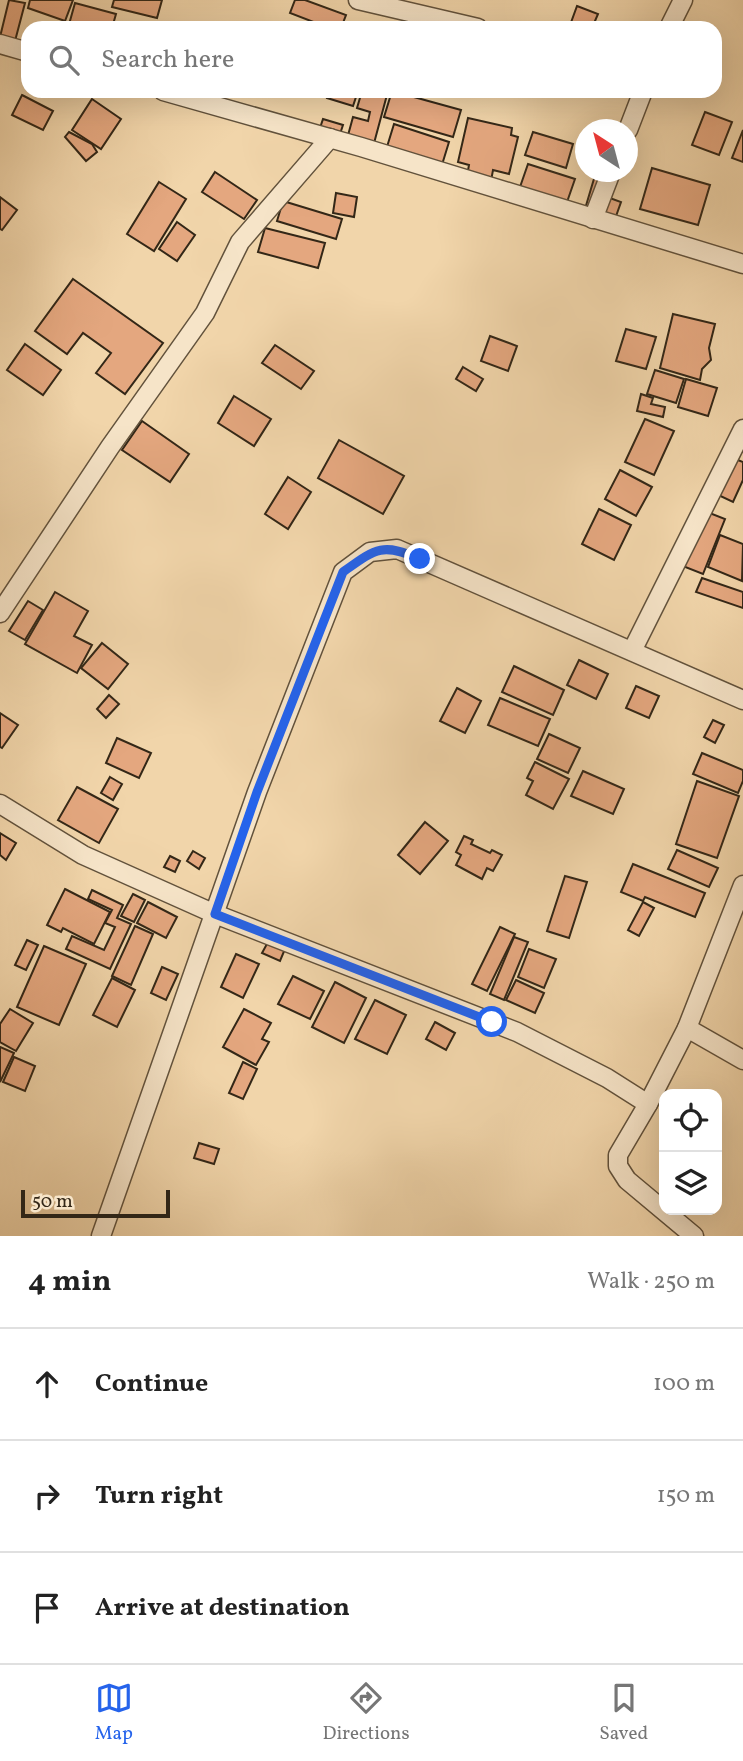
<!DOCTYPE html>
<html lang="en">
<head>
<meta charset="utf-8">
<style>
  body { margin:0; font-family:Vollkorn,serif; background:#f6f6f6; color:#222 }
  .controls { position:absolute; right:21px; bottom:21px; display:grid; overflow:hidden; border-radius:14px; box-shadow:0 7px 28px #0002 }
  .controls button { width:63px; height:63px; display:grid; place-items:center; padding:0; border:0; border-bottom:2px solid #e0e0e0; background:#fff; color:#222; font:35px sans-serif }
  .compass { position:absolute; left:575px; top:119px; width:63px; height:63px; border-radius:50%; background:#fff; box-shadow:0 7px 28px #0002; rotate:324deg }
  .scale { position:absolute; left:21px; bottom:18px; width:149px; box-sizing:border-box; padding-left:7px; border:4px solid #332717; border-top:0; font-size:19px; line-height:24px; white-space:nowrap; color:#332717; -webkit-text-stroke:5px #f6e4c8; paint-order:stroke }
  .stop { position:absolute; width:21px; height:21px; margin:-16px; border:5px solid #2563eb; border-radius:50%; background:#fff }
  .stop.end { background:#2563eb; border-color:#fff; box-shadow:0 2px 7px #0008 }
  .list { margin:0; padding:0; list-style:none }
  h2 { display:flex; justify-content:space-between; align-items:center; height:91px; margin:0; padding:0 28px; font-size:30px }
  h2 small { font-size:23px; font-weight:400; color:#767676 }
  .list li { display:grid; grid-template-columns:46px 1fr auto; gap:21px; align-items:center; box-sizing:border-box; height:112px; padding:0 28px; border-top:2px solid #e0e0e0 }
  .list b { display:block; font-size:26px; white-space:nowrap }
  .list em { font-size:23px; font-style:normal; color:#767676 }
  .icon { flex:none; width:38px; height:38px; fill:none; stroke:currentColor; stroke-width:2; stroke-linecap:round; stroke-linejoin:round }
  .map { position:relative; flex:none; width:743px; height:1236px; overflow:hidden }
  .search { position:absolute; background:#fff; box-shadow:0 7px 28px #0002; left:21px; right:21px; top:21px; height:77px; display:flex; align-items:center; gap:18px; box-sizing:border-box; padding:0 24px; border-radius:21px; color:#767676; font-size:26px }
  .sheet { height:427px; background:#fff }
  nav { display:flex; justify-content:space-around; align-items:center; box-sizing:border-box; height:98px; border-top:2px solid #e0e0e0; background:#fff; font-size:19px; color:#767676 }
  nav a { display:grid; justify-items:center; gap:4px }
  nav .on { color:#2563eb }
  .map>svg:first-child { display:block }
  .building { fill:#e4a77f; stroke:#332717; stroke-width:2 }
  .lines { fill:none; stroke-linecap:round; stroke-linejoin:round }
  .minor-casing { stroke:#62523c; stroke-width:21 }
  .minor { stroke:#f6e4c8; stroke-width:18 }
  .route { stroke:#2563eb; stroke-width:9 }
</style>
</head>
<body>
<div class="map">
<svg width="743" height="1236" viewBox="0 0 743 1236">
  <rect width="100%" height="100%" fill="#f1d5aa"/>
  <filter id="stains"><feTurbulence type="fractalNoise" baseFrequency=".00286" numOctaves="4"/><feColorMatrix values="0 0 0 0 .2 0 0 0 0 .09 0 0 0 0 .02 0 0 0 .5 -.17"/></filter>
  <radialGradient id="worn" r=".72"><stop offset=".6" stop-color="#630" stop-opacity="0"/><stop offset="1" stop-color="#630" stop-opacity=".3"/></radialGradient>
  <g class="building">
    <polygon points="9,0 25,3 15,41 0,37"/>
    <polygon points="30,0 73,0 65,21 28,8"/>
    <polygon points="114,0 162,0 157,18 112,7"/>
    <polygon points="295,0 305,0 346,15 341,28 329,28 290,13"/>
    <polygon points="75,3 116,14 112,28 68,28"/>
    <polygon points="577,6 598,14 592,28 569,28"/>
    <polygon points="329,91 358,91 353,106 327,98"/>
    <polygon points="362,91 388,91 373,147 347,139 353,117 368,121 370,112 357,108"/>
    <polygon points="392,91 461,110 453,137 384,117"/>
    <polygon points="22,95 53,111 43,130 12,115"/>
    <polygon points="92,99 121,119 101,149 72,130"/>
    <polygon points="705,112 732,122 719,155 692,145"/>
    <polygon points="468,118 512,128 511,135 518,137 509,174 493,170 491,181 467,176 469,165 458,162"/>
    <polygon points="323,119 343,125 339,137 319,131"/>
    <polygon points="394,124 449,142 441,168 386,150"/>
    <polygon points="743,130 743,162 732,158"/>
    <polygon points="69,132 92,144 97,152 86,161 65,137"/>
    <polygon points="533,132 573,144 566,168 525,155"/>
    <polygon points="528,164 575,179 567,202 520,187"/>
    <polygon points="652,168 710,185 698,225 640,209"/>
    <polygon points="215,172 257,200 244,219 202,192"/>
    <polygon points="596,172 612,172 600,213 585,209"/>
    <polygon points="159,182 186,199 154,251 127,234"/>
    <polygon points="336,193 357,197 354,217 333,213"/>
    <polygon points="0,197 17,210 2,230 0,229"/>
    <polygon points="607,197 621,202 615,219 601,214"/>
    <polygon points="283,201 342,219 336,239 277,221"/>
    <polygon points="177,222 195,235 177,261 159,249"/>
    <polygon points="265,228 325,243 318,268 258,252"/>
    <polygon points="73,279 163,343 125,394 96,373 111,353 83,333 67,354 35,331"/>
    <polygon points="673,314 715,324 709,348 711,360 702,369 700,380 660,368"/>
    <polygon points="626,329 656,337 646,369 616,361"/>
    <polygon points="490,336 517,346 508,371 481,361"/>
    <polygon points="25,344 61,370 43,395 7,370"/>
    <polygon points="275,345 314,371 301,389 262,363"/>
    <polygon points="463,367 483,379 476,391 456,379"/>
    <polygon points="655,370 684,379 676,403 647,394"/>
    <polygon points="686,379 717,388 708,416 678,407"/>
    <polygon points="641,394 653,398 651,404 665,407 663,417 637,411"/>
    <polygon points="234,396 271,419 254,446 218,423"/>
    <polygon points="645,419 674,431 654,475 625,462"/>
    <polygon points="142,421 189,454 170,482 122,450"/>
    <polygon points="339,440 404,476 383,514 318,478"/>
    <polygon points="730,457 743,462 743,480 733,502 714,493"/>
    <polygon points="620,470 652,487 636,516 605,499"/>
    <polygon points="288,477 311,492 288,529 265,514"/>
    <polygon points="697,508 725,519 703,574 675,563"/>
    <polygon points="599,509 631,525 614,560 582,544"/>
    <polygon points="720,535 743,544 742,581 708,567"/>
    <polygon points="702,578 743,592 743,608 696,592"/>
    <polygon points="55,592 88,611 74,636 92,645 77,673 25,644"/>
    <polygon points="28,601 43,610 25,640 9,631"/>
    <polygon points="102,643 128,664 108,689 81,668"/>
    <polygon points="579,660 608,674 596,699 567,685"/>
    <polygon points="514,666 564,690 553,715 502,692"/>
    <polygon points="636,686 659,696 649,718 626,708"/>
    <polygon points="457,688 481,701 465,733 440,721"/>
    <polygon points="109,695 119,704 106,718 97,709"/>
    <polygon points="500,698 550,719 538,746 488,725"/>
    <polygon points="0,713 18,725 2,748 0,747"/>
    <polygon points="713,720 724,725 715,743 704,737"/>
    <polygon points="549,734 580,748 568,773 537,759"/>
    <polygon points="117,738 151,753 139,778 106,763"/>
    <polygon points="702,753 743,770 743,781 738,793 693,774"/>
    <polygon points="535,762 569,779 553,809 526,795 533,781 527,778"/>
    <polygon points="583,771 624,789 613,814 571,796"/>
    <polygon points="110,777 122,784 113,800 101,793"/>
    <polygon points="697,781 739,796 717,858 676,844"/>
    <polygon points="77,787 118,809 99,843 58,820"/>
    <polygon points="425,822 448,841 420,874 398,855"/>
    <polygon points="0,833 16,843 6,860 0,855"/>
    <polygon points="464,836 473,840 471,844 490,853 492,850 502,855 493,871 487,868 482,879 456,865 461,855 456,852"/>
    <polygon points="677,850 718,868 709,887 668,869"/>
    <polygon points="193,851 205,858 199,869 187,861"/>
    <polygon points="170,856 180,861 175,872 164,867"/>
    <polygon points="633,864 705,893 695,917 645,897 643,901 621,892"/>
    <polygon points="565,876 587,882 569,938 547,931"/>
    <polygon points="65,889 110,912 94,944 63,928 61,932 47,925"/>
    <polygon points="92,890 123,905 117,918 131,924 110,969 66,949 72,936 104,950 115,927 105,923 112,910 88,899"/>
    <polygon points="133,894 145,900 134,922 121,916"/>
    <polygon points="148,902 177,917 166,938 137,923"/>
    <polygon points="643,902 654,908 639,936 628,930"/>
    <polygon points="135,926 153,934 131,985 112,976"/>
    <polygon points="500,927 515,934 487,991 472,984"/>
    <polygon points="514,937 528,942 504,1000 490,994"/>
    <polygon points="27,940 38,945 26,970 15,965"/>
    <polygon points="268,942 285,949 280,961 262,953"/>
    <polygon points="44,946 86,964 59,1025 17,1007"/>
    <polygon points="529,949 556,959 544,988 518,977"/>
    <polygon points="236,954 259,964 243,998 221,987"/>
    <polygon points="162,967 178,974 166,1000 151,993"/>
    <polygon points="293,976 324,991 310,1019 278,1004"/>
    <polygon points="112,978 135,990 117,1027 93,1015"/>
    <polygon points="516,980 544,993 535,1013 506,1000"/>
    <polygon points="335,982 366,998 344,1043 312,1027"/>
    <polygon points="375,1000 406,1015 387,1054 355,1039"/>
    <polygon points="10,1009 33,1023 16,1051 0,1042 0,1024"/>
    <polygon points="244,1009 271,1023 262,1039 269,1042 256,1065 223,1047"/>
    <polygon points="435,1022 455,1033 446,1050 426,1039"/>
    <polygon points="0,1047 14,1053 0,1082"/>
    <polygon points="14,1057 35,1066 25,1091 3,1082"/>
    <polygon points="243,1062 257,1069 243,1099 229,1093"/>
    <polygon points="199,1143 219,1149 214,1164 194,1158"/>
  </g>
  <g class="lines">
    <g class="minor-casing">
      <g id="minor">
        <polyline points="358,0 478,28"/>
        <polyline points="669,28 683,0"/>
        <polyline points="0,44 28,52"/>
        <polyline points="163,91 361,147 743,264"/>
        <polyline points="628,130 643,91"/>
        <polyline points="593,219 611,172"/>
        <polyline points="0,613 110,447 205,313 240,242 330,138"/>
        <polyline points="632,651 743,429"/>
        <polyline points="0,804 83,855 215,914 517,1032 607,1078 648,1104"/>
        <polyline points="687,1028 743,1060"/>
        <polyline points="101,1236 257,792 343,572 370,552 397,549 743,700"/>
        <polyline points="694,1236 627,1180 618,1166 618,1155 648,1104 687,1028 743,885"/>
      </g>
    </g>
    <use href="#minor" class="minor"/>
  </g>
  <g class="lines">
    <path class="route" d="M420 559C382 542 375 549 343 572L257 792 215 914 492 1022"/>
  </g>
  <rect width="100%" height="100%" filter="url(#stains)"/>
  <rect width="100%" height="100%" fill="url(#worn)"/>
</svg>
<div class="controls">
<button><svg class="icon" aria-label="locate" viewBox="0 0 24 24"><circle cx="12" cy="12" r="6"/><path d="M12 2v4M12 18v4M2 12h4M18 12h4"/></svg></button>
<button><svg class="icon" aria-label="layers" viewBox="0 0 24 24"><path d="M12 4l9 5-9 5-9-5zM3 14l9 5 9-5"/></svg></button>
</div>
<svg class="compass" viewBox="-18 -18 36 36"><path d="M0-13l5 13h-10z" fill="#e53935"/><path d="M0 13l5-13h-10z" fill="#767676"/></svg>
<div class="scale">50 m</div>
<div class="stop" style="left:492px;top:1022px"></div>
<div class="stop end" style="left:420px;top:559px"></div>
<div class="search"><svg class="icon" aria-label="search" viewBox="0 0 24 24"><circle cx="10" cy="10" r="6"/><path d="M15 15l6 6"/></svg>Search here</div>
</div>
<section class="sheet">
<h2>4 min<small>Walk · 250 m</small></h2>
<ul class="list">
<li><svg class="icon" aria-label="ahead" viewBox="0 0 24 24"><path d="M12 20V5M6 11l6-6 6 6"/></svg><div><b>Continue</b></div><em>100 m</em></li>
<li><svg class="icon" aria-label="right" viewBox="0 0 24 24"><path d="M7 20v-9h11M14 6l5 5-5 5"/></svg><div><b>Turn right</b></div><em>150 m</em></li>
<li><svg class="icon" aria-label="arrive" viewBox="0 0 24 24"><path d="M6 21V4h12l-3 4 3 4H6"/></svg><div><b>Arrive at destination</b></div></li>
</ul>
</section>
<nav>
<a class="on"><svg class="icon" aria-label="map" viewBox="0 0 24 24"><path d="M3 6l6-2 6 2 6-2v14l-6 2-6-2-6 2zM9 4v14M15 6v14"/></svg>Map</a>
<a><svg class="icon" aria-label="directions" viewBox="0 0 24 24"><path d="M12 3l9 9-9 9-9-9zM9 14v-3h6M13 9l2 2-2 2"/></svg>Directions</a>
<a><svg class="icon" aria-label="saved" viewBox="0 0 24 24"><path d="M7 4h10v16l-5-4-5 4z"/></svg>Saved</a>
</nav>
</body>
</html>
